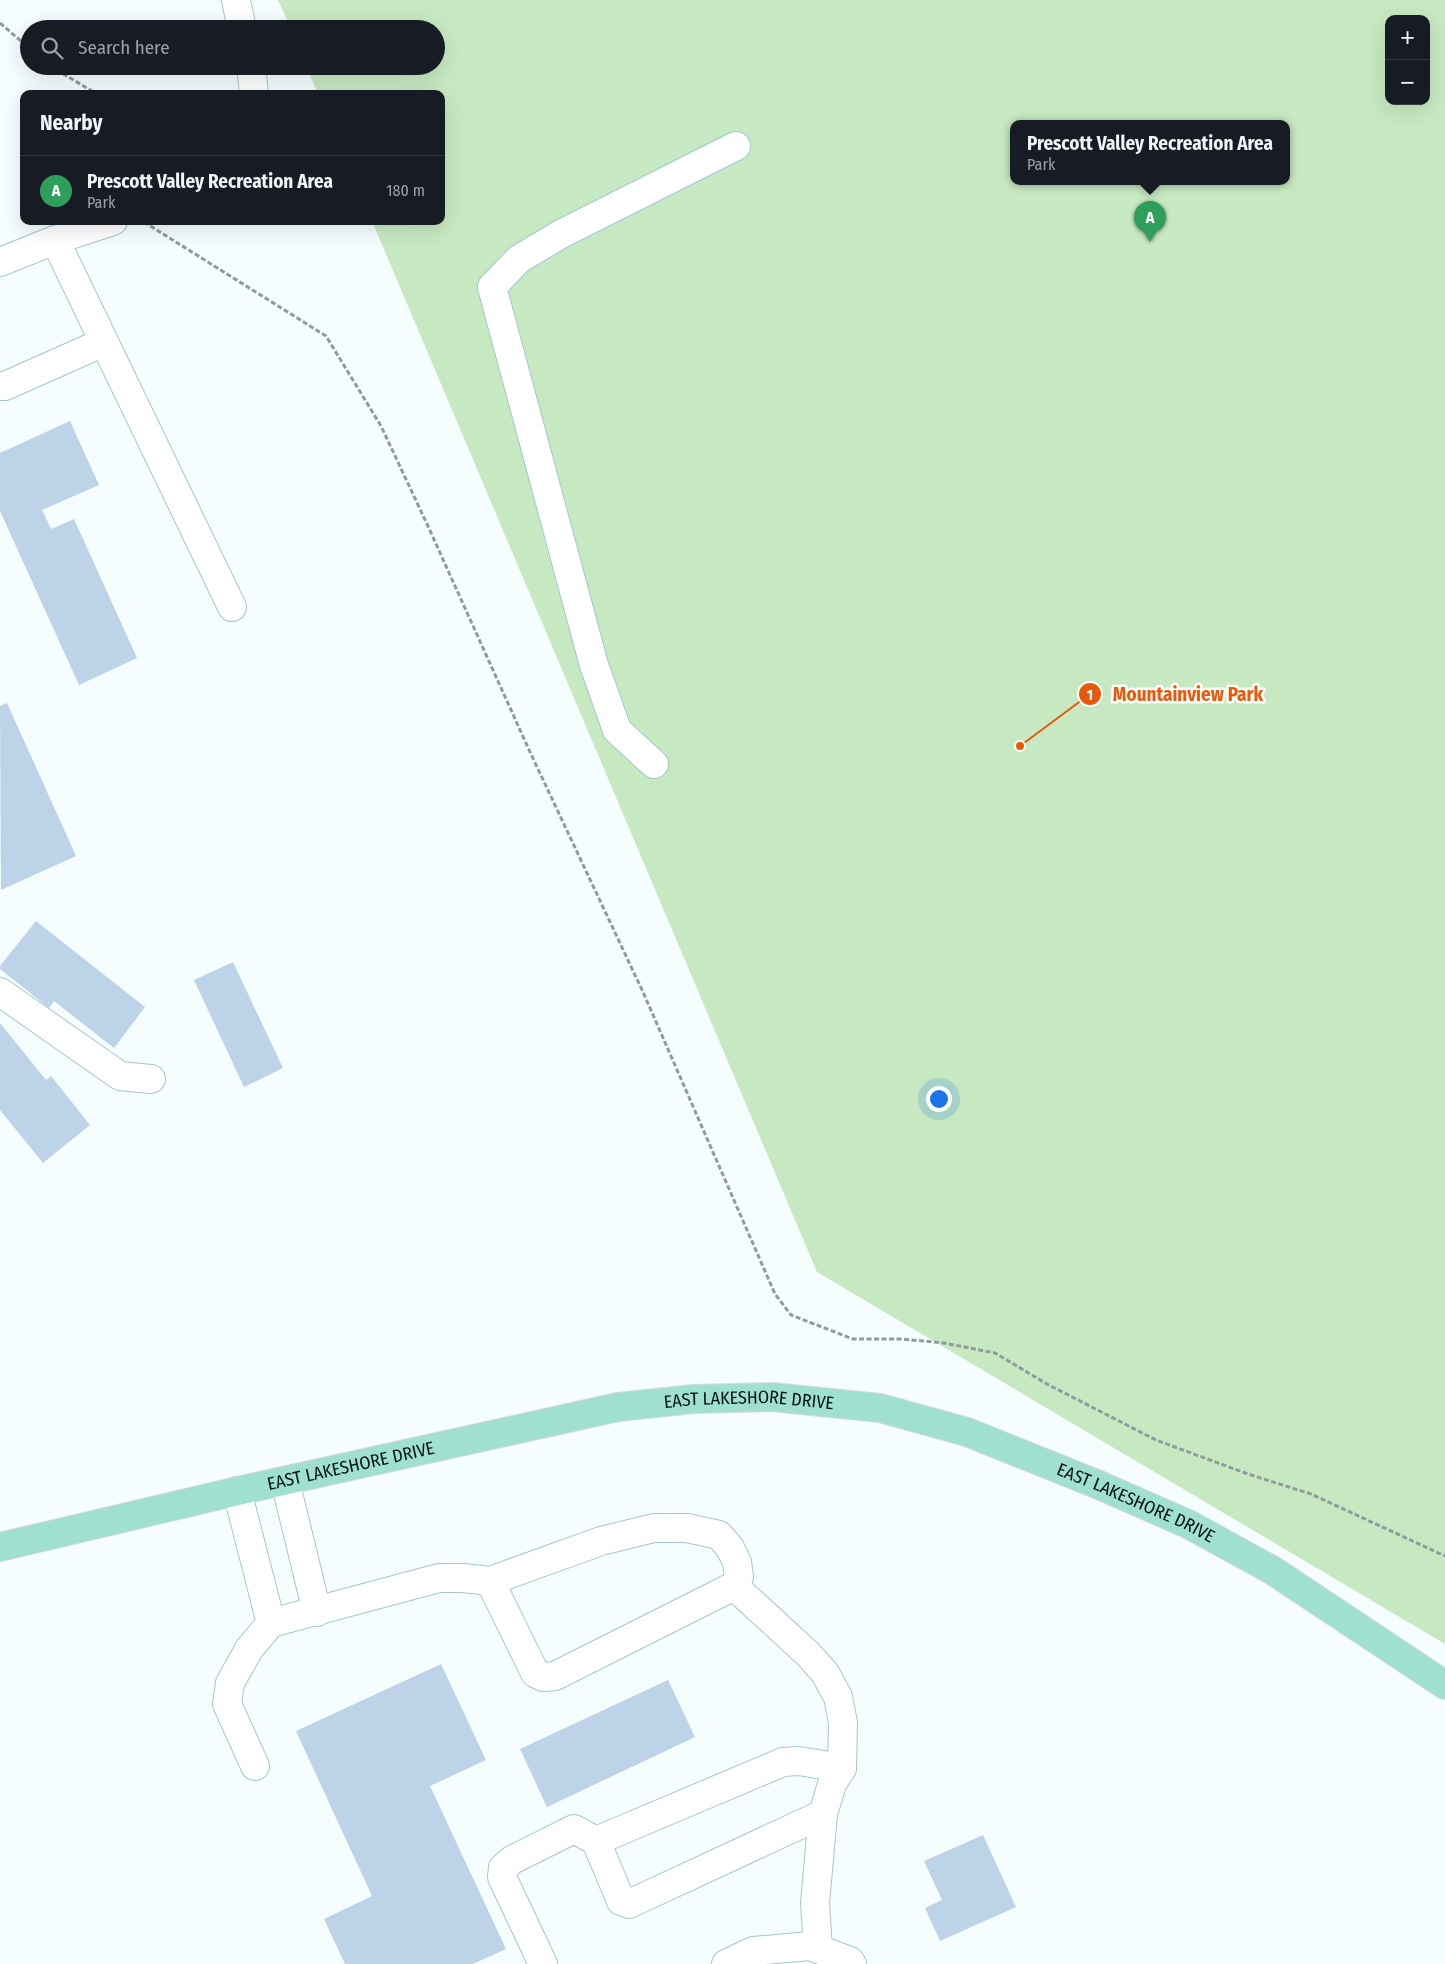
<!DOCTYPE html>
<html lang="en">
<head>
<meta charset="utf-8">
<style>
  body { margin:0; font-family:"Fira Sans Condensed",sans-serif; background:#242831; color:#f1f3f6 }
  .controls { position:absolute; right:15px; top:15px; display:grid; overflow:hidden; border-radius:10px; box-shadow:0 5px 20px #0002 }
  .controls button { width:45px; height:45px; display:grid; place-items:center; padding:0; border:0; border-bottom:1px solid #363941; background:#171b24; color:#f1f3f6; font:25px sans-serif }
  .you { position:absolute; left:938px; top:1098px; width:18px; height:18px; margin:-12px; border:4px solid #fff; border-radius:50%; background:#1a73e8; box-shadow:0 0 0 8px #1a73e833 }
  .badge { display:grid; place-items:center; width:32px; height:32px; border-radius:50%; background:#0b8043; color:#fff; font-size:16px; font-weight:700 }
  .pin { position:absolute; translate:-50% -41px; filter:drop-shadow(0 1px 2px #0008) }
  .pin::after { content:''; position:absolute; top:26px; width:18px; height:15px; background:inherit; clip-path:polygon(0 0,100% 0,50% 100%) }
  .popup { position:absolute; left:1010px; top:120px; width:280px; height:65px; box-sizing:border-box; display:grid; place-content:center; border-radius:10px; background:#171b24; filter:drop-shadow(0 1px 4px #0005); font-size:16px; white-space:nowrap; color:#9ea1a6 }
  .popup b { font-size:19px; color:#f1f3f6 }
  .popup::after { content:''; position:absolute; left:50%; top:100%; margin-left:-10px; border:10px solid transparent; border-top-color:#171b24 }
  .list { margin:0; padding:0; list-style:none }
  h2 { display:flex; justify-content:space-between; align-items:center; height:65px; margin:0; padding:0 20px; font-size:21px }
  h2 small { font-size:16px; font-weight:400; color:#9ea1a6 }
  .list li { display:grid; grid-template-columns:32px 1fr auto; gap:15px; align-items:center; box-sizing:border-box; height:70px; padding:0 20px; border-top:1px solid #363941 }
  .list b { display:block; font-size:19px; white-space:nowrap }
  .list p { margin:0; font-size:16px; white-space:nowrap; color:#9ea1a6 }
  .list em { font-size:16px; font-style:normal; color:#9ea1a6 }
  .icon { flex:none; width:28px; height:28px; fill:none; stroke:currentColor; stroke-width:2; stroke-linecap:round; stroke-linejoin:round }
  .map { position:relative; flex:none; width:1445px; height:1964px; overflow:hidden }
  .search { position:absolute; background:#171b24; box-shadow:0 5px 20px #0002; left:20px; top:20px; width:425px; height:55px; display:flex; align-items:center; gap:12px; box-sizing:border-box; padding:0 18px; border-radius:28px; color:#9ea1a6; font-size:19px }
  .panel { position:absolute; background:#171b24; box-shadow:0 5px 20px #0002; left:20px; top:90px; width:425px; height:135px; border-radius:10px }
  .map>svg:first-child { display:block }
  .green { fill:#c7e9c1; fill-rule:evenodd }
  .building { fill:#bcd3e8 }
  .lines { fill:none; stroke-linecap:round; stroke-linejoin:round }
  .minor-casing { stroke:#a4c7ce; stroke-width:30 }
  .major-casing { stroke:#d7dada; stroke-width:30 }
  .path { stroke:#909b9c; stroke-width:3; stroke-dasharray:5 2.5; stroke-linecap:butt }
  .minor { stroke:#fff; stroke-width:28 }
  .major { stroke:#9fe0d1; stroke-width:28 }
  .labels { text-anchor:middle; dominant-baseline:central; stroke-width:5; stroke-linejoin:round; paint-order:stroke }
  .street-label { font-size:18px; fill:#071517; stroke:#fff }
  .leader { fill:none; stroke:#e8590c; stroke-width:2 }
  .callout-dot { fill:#e8590c; stroke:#fff; stroke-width:2 }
  .mark-label { font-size:15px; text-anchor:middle; font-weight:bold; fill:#fff }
  .callout-label { font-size:19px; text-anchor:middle; font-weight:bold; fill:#e8590c; stroke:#fff; stroke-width:5; stroke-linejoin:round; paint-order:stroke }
</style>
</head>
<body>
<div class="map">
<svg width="1445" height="1964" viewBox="0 0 1445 1964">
  <rect width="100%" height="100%" fill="#f5fdfe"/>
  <path class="green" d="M278 0H1445V1644L817 1272 372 221H441V94H318L306 66H436V29H291ZM1389 19H1426V101H1389ZM1014 123H1286V181H1014Z"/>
  <g class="building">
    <polygon points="70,421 99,485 42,510 51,529 74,519 137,658 79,685 0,511 0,453"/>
    <polygon points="7,703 76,856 1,890 0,706"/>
    <polygon points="36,921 145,1007 114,1048 54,1001 49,1008 0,969 0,966"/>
    <polygon points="233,962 283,1068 244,1087 194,980"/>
    <polygon points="0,1023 46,1080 51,1076 90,1125 43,1163 0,1110"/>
    <polygon points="441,1664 486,1760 430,1786 506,1949 473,1964 345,1964 324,1919 372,1896 296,1731"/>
    <polygon points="668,1680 695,1737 547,1807 520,1749"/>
    <polygon points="983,1835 1016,1907 940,1941 925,1908 942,1900 924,1861"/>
  </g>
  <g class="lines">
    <g class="minor-casing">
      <g id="minor">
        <polyline points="236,0 242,29"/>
        <polyline points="251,66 254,94"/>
        <polyline points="55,240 232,607"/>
        <polyline points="0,262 55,240 113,221"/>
        <polyline points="0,386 5,386 104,342"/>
        <polyline points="654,764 617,730 594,665 492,287 519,259 561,234 736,146"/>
        <polyline points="0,992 120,1076 151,1079"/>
        <polyline points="285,1481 317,1612"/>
        <polyline points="237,1491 271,1623"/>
        <polyline points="734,1586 808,1654 825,1673 838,1697 843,1723 842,1768 832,1784 823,1814 815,1903 818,1949"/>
        <polyline points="255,1766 227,1704 230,1683 249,1649 271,1623 439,1578 463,1578 490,1581 601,1541 654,1528 687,1528 719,1535 730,1548 737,1562 739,1577 734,1586 555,1676 543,1677 535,1673 490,1581"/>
        <polyline points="596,1841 783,1762 799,1761 842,1768"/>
        <polyline points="543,1964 502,1877 503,1868 512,1860 574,1829 596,1841 621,1901 629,1904 823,1814"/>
        <polyline points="726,1964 753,1951 810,1946 850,1961 852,1964"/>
      </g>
    </g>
    <g class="major-casing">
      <g id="major">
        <path id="s1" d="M0 1547 233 1492 618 1407 694 1399 772 1397 880 1408 967 1432 1099 1485 1188 1524 1272 1570 1445 1685"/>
      </g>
    </g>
    <g class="path">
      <polyline points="0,23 29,48"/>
      <polyline points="50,66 97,94"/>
      <polyline points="144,222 326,336 381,426 427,524 530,752 643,992 775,1294 791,1315 853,1339 902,1339 944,1343 995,1353 1047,1384 1156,1440 1248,1474 1311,1494 1445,1556"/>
    </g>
    <use href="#minor" class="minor"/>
    <use href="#major" class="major"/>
  </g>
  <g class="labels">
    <g class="street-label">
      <text stroke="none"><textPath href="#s1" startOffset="765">EAST LAKESHORE DRIVE</textPath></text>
      <text stroke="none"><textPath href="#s1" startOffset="360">EAST LAKESHORE DRIVE</textPath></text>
      <text stroke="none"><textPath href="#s1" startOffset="1170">EAST LAKESHORE DRIVE</textPath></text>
    </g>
  </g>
  <path class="leader" d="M1020 746L1090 694"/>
  <g class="callout-dot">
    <circle cx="1020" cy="746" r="5"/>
    <circle cx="1090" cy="694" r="12"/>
  </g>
  <g class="mark-label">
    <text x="1090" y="700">1</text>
  </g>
  <g class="callout-label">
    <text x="1188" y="701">Mountainview Park</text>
  </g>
</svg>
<div class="controls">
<button>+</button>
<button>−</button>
</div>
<div class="you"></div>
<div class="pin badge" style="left:1150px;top:242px;background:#2e9e5b">A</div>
<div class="popup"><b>Prescott Valley Recreation Area</b>Park</div>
<div class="search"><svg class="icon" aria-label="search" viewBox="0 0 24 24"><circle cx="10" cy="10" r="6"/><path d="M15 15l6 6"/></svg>Search here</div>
<section class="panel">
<h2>Nearby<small></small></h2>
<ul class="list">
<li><span class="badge" style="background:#2e9e5b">A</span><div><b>Prescott Valley Recreation Area</b><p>Park</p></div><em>180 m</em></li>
</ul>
</section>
</div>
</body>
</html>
